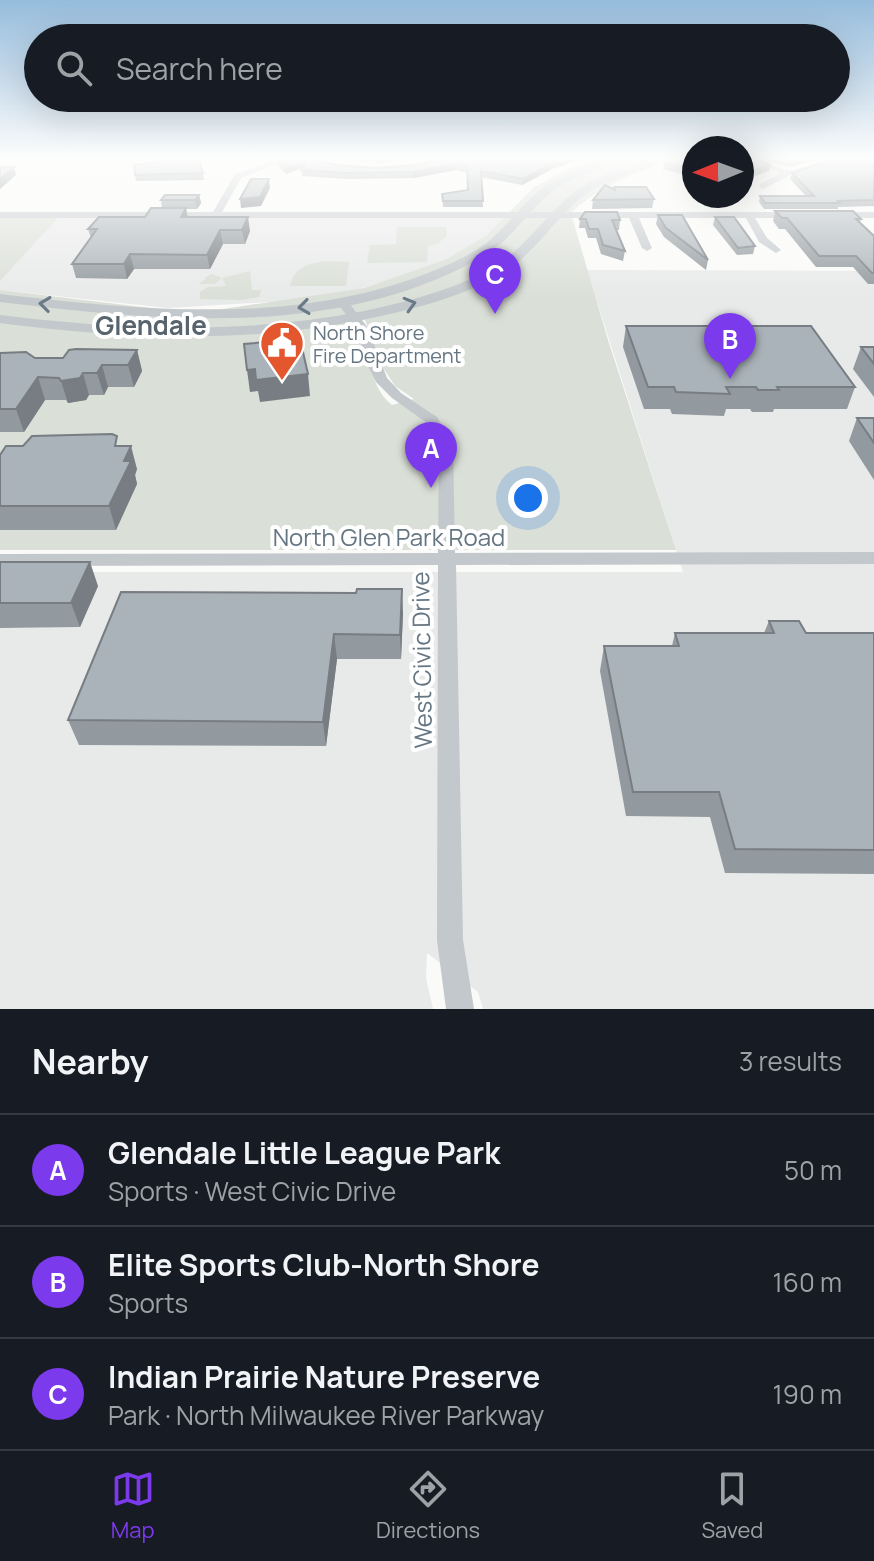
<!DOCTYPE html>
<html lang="en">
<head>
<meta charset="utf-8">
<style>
  body { margin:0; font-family:Manrope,sans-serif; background:#242831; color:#f1f3f6 }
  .compass { position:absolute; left:682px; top:136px; width:72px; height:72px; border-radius:50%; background:#171b24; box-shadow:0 8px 32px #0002; rotate:269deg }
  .you { position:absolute; left:528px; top:498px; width:28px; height:28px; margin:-20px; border:6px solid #fff; border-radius:50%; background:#1a73e8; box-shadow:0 0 0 12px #1a73e833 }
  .badge { display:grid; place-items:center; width:52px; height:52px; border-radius:50%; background:#7c3aed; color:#fff; font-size:26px; font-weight:700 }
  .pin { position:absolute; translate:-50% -66px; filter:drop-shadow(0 2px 4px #0008) }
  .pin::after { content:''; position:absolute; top:42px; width:28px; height:24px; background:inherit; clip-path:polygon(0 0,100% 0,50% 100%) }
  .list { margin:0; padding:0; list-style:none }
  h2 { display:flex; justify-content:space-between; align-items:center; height:104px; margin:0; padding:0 32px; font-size:34px }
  h2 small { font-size:26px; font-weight:400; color:#9ea1a6 }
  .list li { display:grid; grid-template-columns:52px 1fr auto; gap:24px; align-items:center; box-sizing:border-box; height:112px; padding:0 32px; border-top:2px solid #363941 }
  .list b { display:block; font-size:30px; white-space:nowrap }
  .list p { margin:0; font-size:26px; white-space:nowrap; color:#9ea1a6 }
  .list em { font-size:26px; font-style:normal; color:#9ea1a6 }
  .icon { flex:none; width:44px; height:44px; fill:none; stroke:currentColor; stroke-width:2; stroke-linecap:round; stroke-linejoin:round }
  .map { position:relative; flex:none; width:874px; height:1009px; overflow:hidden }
  .search { position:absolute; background:#171b24; box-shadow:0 8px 32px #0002; left:24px; right:24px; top:24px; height:88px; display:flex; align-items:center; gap:20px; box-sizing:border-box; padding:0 28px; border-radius:44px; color:#9ea1a6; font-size:30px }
  .sheet { height:440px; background:#171b24 }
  nav { display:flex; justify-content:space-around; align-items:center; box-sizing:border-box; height:112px; border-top:2px solid #363941; background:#171b24; font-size:22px; color:#9ea1a6 }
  nav a { display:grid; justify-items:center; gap:4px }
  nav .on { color:#7c3aed }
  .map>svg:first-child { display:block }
  .built { fill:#e8e9e9 }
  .green { fill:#dadfd7; fill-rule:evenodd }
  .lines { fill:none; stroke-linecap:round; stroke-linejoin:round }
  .minor { fill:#c3c8cc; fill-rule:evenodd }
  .tertiary { fill:#c3c8cc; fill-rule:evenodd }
  .wall { fill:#929a9f }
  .shaded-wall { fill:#777d82 }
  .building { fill:#aab3b9; stroke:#777d82; stroke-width:2 }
  .oneway { stroke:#6a7a87 }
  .labels { text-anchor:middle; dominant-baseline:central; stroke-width:8; stroke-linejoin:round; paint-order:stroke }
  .far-poi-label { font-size:20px; fill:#657683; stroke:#fff; text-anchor:start }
  .street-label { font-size:24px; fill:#657683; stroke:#fff }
  .far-district-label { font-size:26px; font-weight:bold; fill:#57646e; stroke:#fff }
</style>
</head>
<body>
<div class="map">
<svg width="874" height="1009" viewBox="0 0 874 1009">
  <rect width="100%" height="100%" fill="#fafaf8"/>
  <g class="built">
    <polygon points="60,216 502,217 503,219 488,235 447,260 363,288 288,301 168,308 0,290 0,281"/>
    <polygon points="587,270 874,271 874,1009 483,1009 478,992 427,953 426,978 433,1009 0,1009 0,572 683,572"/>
  </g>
  <g class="green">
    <path d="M601 157H682C636 173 602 183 566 217H572L608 340 676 550H0V290L167 310 223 309 364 288 447 259 487 235 533 188 561 172ZM365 320 382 366 395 386 414 399 392 405C366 386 370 336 347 323Z"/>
    <polygon points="0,216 60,216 0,281"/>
    <polygon points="397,227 446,227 447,236 437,244 428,246 427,262 367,263 370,245 396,244"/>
    <path d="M326 261 349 262 346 286H290C295 266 307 264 326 261Z"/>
    <polygon points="250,271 252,290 261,290 259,297 240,300 200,299 200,292 208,287 226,286 222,278 215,284 199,284 206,279 204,278 212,274 222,278"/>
  </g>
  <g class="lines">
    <g class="minor">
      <polygon points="283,157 296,157 241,178 222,212 794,212 799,215 794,218 755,218 767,238 781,250 776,253 759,242 746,218 639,218 652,248 647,251 642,248 629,218 0,218 0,212 213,212 235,174"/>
      <path d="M746 157C763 157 775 170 789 170 802 171 825 157 845 157L791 175 763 189 759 186 760 184 781 173Z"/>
      <polygon points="874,212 874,218 838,218 833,215 838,212"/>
      <polygon points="338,299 346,299 368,328 387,378 401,393 437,417 453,443 455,553 874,552 874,564 456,565 463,940 474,1009 446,1009 437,940 438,565 0,566 0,554 438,553 439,443 427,423 392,398 376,382 369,368 356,328 336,301"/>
    </g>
    <g class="tertiary">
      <path d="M608 157H624C602 171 574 175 553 191 524 213 512 242 477 260 332 339 158 321 0 302V294C155 312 322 329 466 256 498 240 508 219 533 196 554 176 581 167 608 157Z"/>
      <path d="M654 157H670C643 174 608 176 582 197 549 224 534 257 494 278 455 299 410 310 367 319 245 344 123 339 0 323V315C122 330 243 335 364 311 406 302 448 291 486 272 524 252 543 216 576 191 599 174 627 166 654 157Z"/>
    </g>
  </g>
  <g class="wall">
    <polygon points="324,157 424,157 378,163"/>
    <polygon points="448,157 552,169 522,185 481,177 483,207 443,207 442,194 468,190 467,173 456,170 413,178 348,179 302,176 302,168 286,174 279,168 278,162 376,168 417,165"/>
    <polygon points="694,157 694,174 689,176 663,169 664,163"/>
    <polygon points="757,157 830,157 789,167"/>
    <polygon points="874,157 874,206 838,207 838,209 764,209 759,202 760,196 806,196 790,179 792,173"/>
    <polygon points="203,173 204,180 136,181 135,175"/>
    <polygon points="614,187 654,199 652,208 592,209 593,200 614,189"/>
    <polygon points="199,195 201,203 197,209 186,209 188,217 250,231 245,244 223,244 210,269 134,269 127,279 76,278 72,264 91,238 88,229 145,217 162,208 161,200"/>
    <polygon points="775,211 861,219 860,222 874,236 874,284 868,284 853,267 816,267 785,229 779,229 773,221"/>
    <polygon points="658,215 708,260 706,270 664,237 656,224"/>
    <polygon points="715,217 755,246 753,254 737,255 713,225"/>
    <polygon points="580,219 620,220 619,230 616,230 625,251 623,261 601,254 596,238 588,238 585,228 579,228"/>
    <polygon points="626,326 855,387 847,409 774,409 773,412 752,412 750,409 726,409 724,416 672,414 670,409 644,409 623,347"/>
    <polygon points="861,347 874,347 874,397 853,369"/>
    <polygon points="137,350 142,371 134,387 108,387 104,395 89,395 86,400 68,403 66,400 45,400 24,432 0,432 0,353 35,358 63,358"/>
    <polygon points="857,418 874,418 874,480 849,441"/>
    <polygon points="23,446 120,446 137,469 135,475 137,484 116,530 0,530 0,455"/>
    <polygon points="0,562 98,586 80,627 0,628"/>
    <polygon points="356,593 403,613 401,659 337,659 326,746 79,745 68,720"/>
    <polygon points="769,621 806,633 874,633 874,874 725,873 710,817 626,816 600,671 604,646 672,646 675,633 764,633"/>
  </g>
  <g class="shaded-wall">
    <polygon points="378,157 424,157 378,163"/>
    <polygon points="572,157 589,157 552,169 522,185 523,179 552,163"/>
    <polygon points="807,157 830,157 789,167 791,161"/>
    <polygon points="307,160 307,166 286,174 286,168"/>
    <polygon points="456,164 456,170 413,178 413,172"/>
    <polygon points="770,165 769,171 743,180 745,174"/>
    <polygon points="14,167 16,175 0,189 0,179"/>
    <polygon points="694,169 694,174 689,176 690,170"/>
    <polygon points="269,179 270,188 261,206 241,208 240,199"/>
    <polygon points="199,195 201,203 197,209 195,200"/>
    <polygon points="186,208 188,221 181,217"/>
    <polygon points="248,217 250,231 245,244 242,230"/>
    <polygon points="220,230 223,244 210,269 207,255"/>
    <polygon points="130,254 134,269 127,279 124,264"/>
    <polygon points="137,350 142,371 134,387 128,365"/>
    <polygon points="102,365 108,387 104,395 97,373"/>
    <polygon points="255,369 308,374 310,396 260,402 258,391 250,392 247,370"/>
    <polygon points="83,373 89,395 86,400 68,403 61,381"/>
    <polygon points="38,377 45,400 24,432 16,409"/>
    <polygon points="131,446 137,469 135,475 137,484 116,530 109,506 124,461"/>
    <polygon points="90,562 98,586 80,627 71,603"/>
    <polygon points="402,589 403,613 401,659 400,635"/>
    <polygon points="334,634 337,659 326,746 323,722"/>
  </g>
  <g class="building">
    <polygon points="193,157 198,157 203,173 135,175 134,165"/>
    <polygon points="292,157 299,157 336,165 376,168 417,165 448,157 572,157 552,163 523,179 481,171 483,201 443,201 442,194 468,190 467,167 456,164 413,172 347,173 301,170 307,160 286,168 278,162"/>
    <polygon points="682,157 694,157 694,169 690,170 664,163"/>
    <polygon points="742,157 753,157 770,165 745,174 742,173"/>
    <polygon points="778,157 807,157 791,161"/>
    <polygon points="838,157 874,157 874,165 872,165 874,166 874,200 838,201 840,203 765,203 760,196 814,196 792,173"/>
    <polygon points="0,167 14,167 0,179"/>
    <polygon points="251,179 269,179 260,197 240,199"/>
    <polygon points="605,185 615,190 614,187 646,187 654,199 593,200"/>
    <polygon points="165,195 199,195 195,200 161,200"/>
    <polygon points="151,208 186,208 181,217 248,217 242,230 220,230 207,255 130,254 124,264 72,264 97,229 88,229 99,217 145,217"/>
    <polygon points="775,211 853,211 861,219 856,219 874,236 874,273 872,273 856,256 819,256 787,218 782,218"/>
    <polygon points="585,212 617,212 620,220 612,220 625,251 603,245 598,229 589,229 586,219 580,219"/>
    <polygon points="658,215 682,215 708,260 666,228"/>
    <polygon points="715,217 734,217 755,246 738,248"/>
    <polygon points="626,326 811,326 855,387 777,387 779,390 758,390 756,387 726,387 730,394 676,392 674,387 648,387"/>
    <polygon points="300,339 308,374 256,380 255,369 247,370 244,344"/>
    <polygon points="861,347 874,347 874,364"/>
    <polygon points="76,349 137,350 128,365 102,365 97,373 83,373 80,378 61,381 59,378 38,377 16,409 0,409 0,353 26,352 35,358 63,358 69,350"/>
    <polygon points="857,418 874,418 874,443"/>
    <polygon points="112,434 117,436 115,446 131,446 124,461 131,461 109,506 0,506 0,455 6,446 23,446 32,436"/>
    <polygon points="0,562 90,562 71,603 0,603"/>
    <polygon points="357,589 402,589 400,635 334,634 323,722 68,720 121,592 356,593"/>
    <polygon points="769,621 799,621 806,633 874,633 874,850 735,849 719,792 633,792 604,646 679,646 675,633 774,633"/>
  </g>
  <defs><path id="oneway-chevron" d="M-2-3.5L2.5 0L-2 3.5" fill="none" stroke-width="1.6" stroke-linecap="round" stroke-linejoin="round" transform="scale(2)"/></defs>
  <g class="oneway">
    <use href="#oneway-chevron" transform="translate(45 304) rotate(-173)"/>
    <use href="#oneway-chevron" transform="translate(410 304) rotate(-16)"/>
    <use href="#oneway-chevron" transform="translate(304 307) rotate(172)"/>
  </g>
  <linearGradient id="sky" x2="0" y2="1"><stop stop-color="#96bcdc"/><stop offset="0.53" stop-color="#fdfdfc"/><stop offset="1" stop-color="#fdfdfc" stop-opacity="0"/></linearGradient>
  <rect width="874" height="299" fill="url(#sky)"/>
  <defs>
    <g id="civic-pin" transform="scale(2.3)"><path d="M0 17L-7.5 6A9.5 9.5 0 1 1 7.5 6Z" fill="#e4572e" stroke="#fff"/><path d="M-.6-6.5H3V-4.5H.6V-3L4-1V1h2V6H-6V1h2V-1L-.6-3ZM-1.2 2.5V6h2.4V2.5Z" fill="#fff"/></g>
  </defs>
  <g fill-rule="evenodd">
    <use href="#civic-pin" x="282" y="343"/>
  </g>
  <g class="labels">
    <g class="far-poi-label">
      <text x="313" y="332">North Shore<tspan x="313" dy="23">Fire Department</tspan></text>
    </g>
    <g class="street-label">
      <text x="389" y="536">North Glen Park Road</text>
      <text transform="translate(421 660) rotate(-91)">West Civic Drive</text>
    </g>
    <g class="far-district-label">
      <text x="151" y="325">Glendale</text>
    </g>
  </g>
</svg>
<svg class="compass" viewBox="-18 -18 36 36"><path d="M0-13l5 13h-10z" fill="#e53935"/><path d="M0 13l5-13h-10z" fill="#9ea1a6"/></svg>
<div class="you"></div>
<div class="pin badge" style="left:431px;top:488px">A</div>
<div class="pin badge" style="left:730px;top:379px">B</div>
<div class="pin badge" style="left:495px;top:314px">C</div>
<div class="search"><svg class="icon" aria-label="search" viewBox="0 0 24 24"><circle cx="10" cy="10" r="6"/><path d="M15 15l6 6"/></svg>Search here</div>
</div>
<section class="sheet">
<h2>Nearby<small>3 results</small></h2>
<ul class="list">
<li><span class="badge">A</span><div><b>Glendale Little League Park</b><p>Sports · West Civic Drive</p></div><em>50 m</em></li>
<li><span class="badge">B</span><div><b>Elite Sports Club-North Shore</b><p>Sports</p></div><em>160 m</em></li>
<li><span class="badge">C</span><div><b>Indian Prairie Nature Preserve</b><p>Park · North Milwaukee River Parkway</p></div><em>190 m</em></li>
</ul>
</section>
<nav>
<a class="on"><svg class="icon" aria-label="map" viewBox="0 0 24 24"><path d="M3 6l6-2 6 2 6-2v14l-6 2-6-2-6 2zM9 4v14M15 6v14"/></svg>Map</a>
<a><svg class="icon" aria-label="directions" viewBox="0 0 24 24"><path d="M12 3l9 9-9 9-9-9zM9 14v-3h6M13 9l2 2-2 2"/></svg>Directions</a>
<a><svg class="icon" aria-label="saved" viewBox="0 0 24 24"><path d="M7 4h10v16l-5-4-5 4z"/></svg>Saved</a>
</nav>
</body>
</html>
